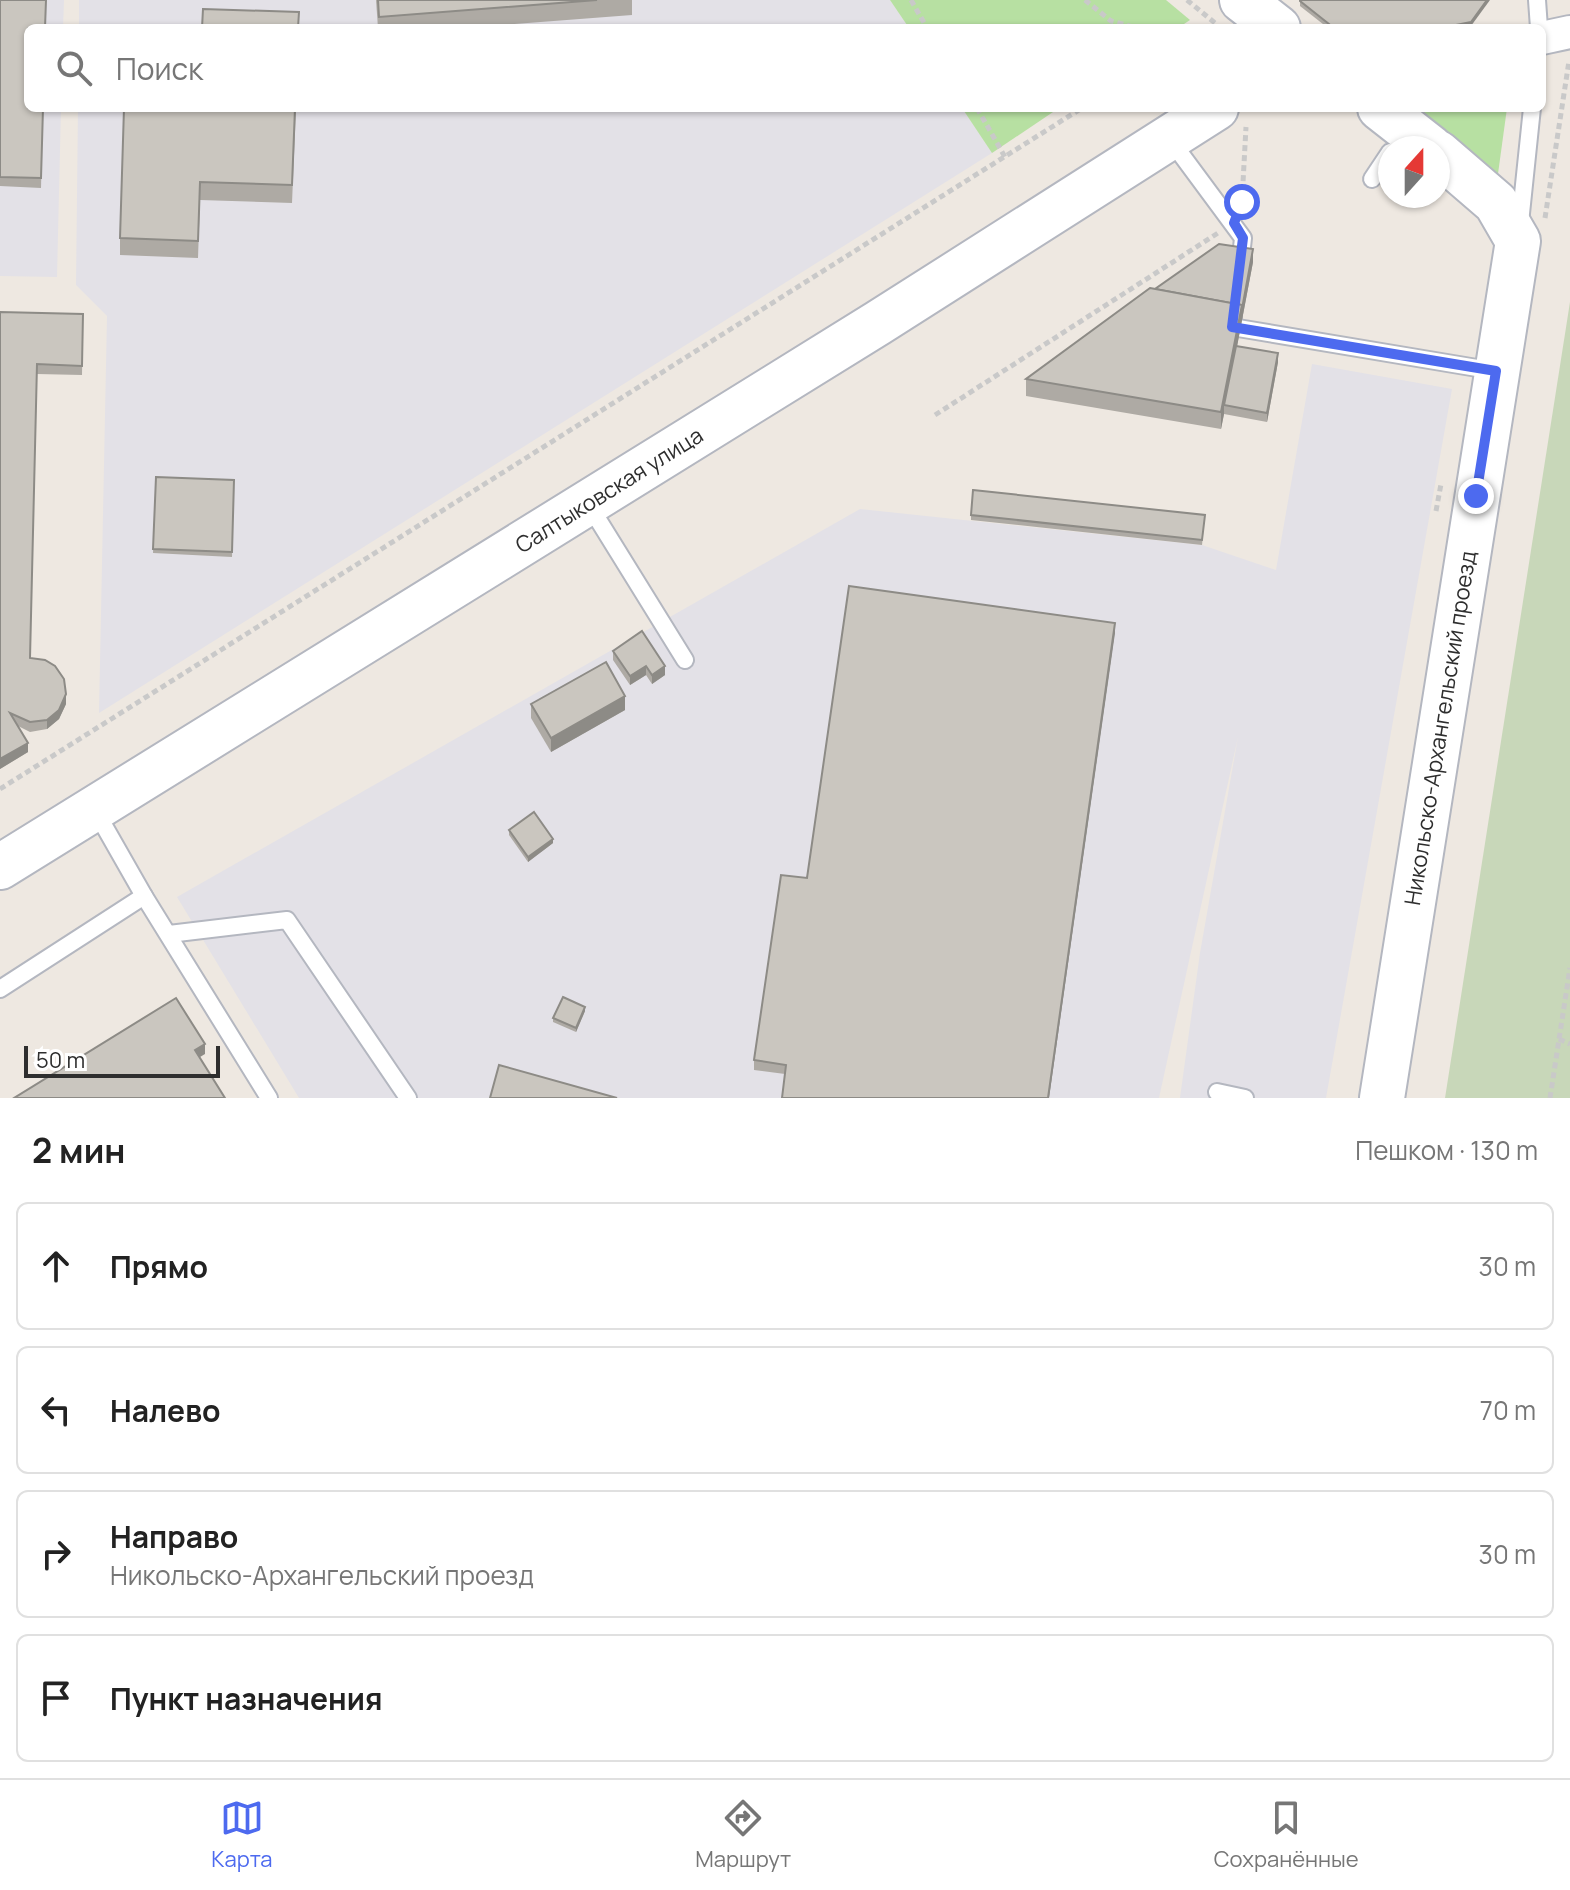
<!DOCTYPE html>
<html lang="ru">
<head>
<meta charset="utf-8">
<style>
  body { margin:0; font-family:Manrope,sans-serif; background:#f2f2f2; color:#222 }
  .compass { position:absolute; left:1378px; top:136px; width:72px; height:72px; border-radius:50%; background:#fff; box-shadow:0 2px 6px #0004; rotate:21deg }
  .scale { position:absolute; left:24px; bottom:20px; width:196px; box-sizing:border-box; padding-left:8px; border:4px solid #2e2e2e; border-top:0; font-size:22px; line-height:28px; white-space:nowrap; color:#2e2e2e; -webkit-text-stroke:6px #fff; paint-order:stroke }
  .stop { position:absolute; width:24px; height:24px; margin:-18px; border:6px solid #4d6aef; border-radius:50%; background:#fff }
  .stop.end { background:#4d6aef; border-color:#fff; box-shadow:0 2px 8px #0008 }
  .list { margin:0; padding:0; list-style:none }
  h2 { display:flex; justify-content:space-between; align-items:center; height:104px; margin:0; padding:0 32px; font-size:34px }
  h2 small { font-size:26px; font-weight:400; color:#767676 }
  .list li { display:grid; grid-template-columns:52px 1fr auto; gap:24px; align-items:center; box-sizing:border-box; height:128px; margin:0 16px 16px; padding:0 16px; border:2px solid #e0e0e0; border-radius:12px }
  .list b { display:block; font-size:30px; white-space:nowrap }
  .list p { margin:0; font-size:26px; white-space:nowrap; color:#767676 }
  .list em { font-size:26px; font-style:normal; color:#767676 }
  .icon { flex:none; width:44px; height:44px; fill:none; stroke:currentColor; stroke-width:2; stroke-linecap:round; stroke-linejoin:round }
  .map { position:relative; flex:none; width:1570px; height:1098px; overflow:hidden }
  .search { position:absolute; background:#fff; box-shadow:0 2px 6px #0004; left:24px; right:24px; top:24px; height:88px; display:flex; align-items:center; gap:20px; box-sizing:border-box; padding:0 28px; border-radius:12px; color:#767676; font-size:30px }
  .sheet { height:680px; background:#fff }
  nav { display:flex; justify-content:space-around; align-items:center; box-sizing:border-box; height:112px; border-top:2px solid #e0e0e0; background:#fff; font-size:22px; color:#767676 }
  nav a { display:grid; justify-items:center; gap:4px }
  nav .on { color:#4d6aef }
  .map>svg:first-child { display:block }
  .industrial { fill:#e3e1e7 }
  .green { fill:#b7e0a2 }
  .cemetery { fill:#c8d7b9 }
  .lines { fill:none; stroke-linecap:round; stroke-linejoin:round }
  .lane-casing { stroke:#b4b7c0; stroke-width:20 }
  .street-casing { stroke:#b4b7c0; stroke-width:36 }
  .secondary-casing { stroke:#b4b7c0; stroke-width:48 }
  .path { stroke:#c9c9c9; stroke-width:5; stroke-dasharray:6 4; stroke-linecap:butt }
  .lane { stroke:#fff; stroke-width:16 }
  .street { stroke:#fff; stroke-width:32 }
  .secondary { stroke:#fff; stroke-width:44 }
  .wall { fill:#aeaaa4 }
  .shaded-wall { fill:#8d8b86 }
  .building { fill:#cac6bf; stroke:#8d8b86; stroke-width:2 }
  .route { stroke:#4d6aef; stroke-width:10 }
  .labels { text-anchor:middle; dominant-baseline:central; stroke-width:6; stroke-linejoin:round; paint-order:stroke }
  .street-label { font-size:22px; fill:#2e2e2e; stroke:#fff }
</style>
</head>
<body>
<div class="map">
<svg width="1570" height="1098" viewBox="0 0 1570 1098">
  <rect width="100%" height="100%" fill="#eee8e1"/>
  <g class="industrial">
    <polygon points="0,0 64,0 63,28 28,28 28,108 61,108 57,277 0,276"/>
    <polygon points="79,0 890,0 909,28 79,28"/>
    <polygon points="78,108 962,108 992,153 99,713 107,316 76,285"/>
    <polygon points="1312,364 1452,389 1326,1098 1180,1098 1200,953 1238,737 1159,1098 299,1098 177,897 860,509 1202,545 1276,570"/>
  </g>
  <g class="green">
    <polygon points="890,0 1166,0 1190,20 1178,28 909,28"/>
    <polygon points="962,108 1059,108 992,153"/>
    <polygon points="1403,108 1507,108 1497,181"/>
  </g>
  <polygon class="cemetery" points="1570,302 1570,1098 1445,1098"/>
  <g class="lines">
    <g class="lane-casing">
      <g id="lane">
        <polyline points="1537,0 1539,28"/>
        <polyline points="1169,138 1243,238 1240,266"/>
        <polyline points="1372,179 1390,152"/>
        <polyline points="1520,223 1532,108"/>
        <polyline points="1233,316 1232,327 1495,371"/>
        <polyline points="589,505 685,660"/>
        <polyline points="95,810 144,896 269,1098"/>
        <polyline points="169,934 287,920 408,1098"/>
        <polyline points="0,989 144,896"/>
        <polyline points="1217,1092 1245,1098"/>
      </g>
    </g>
    <g class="street-casing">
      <polyline id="street" points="1542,38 1570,32"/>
    </g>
    <g class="secondary-casing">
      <g id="secondary">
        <polyline points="1242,0 1278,28"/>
        <polyline points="1380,108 1431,148"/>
        <polyline points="0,867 878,323 1216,108"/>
        <polyline points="1382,1098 1518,241 1496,203 1438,153"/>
      </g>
    </g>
    <g class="path">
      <polyline points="911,0 927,28"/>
      <polyline points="1085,0 1111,21 1137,28"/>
      <polyline points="1187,0 1215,23 1211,28"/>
      <polyline points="977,108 1005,157"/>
      <polyline points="1242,201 1246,127"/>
      <polyline points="1545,218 1569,61"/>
      <polyline points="935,415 1218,233"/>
      <polyline points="1436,511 1441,484"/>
      <polyline points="0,789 1082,108"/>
      <polyline points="1559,1039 1570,1044"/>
      <polyline points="1550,1098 1570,968"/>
    </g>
    <use href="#lane" class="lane"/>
    <use href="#street" class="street"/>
    <use href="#secondary" class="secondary"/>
  </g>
  <g class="wall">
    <polygon points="0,0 43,108 41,188 0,186"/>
    <polygon points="376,0 632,0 632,15 462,28 378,28"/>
    <polygon points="1300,1 1471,26 1463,28 1328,28 1300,6"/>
    <polygon points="296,108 292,203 200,200 198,258 120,255 120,238"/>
    <polygon points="1253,262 1237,346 1278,362 1267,422 1224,414 1221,429 1026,396 1026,379 1155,289"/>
    <polygon points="0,312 83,314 82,375 37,374 30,658 66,704 59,719 47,729 30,732 18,726 28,752 0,769"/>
    <polygon points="156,477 234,480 232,557 153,553"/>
    <polygon points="971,515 1205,515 1202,545 971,520"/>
    <polygon points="1115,633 785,1074 754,1070 754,1060 807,878"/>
    <polygon points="613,651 665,675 652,684 646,675 630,685 613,660"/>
    <polygon points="531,704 625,710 551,752 531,718"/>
    <polygon points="509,830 553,843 528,862 509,835"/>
    <polygon points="585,1011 576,1032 553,1022 553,1018"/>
  </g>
  <g class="shaded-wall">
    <polygon points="1487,0 1490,0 1471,26 1463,28 1441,28"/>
    <polygon points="1253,249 1253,262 1226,405 1224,405 1224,414 1221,429 1221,412"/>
    <polygon points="1278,353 1278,362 1267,422 1267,413"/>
    <polygon points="1115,623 1115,633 1049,1098 1048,1098"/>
    <polygon points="646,666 646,675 630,685 630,676"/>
    <polygon points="665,666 665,675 652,684 652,675"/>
    <polygon points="66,694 66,704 59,719 47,729 47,720"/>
    <polygon points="625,696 625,710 551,752 551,738"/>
    <polygon points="28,743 28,752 0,769 0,759"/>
    <polygon points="553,839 553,843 528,862 528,857"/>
    <polygon points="585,1007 585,1011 576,1032 576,1028"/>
    <polygon points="205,1044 205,1054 195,1060 195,1050"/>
  </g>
  <g class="building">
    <polygon points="0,0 46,0 45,28 28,28 28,108 43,108 41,178 0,177"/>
    <polygon points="378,0 597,0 379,17"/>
    <polygon points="1300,0 1487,0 1471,22 1441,28 1334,28 1300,1"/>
    <polygon points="203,9 299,12 298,28 202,28"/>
    <polygon points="124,108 295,108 292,185 200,182 198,241 120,238"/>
    <polygon points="1219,244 1253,249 1242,309 1242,305 1155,289"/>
    <polygon points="1150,288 1242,305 1221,412 1026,379"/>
    <polygon points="0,312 83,314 82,366 37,364 30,658 45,660 55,666 64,679 66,694 59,710 47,720 30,722 10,713 28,743 0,759"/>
    <polygon points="1236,346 1278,353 1267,413 1224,405"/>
    <polygon points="156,477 234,480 232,552 153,549"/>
    <polygon points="973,490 1205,515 1202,540 971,515"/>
    <polygon points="849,586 1115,623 1048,1098 782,1098 786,1065 754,1060 781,875 807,878"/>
    <polygon points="642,631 665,666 652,675 646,666 630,676 613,651"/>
    <polygon points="606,662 625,696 551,738 531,704"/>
    <polygon points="534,812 553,839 528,857 509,830"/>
    <polygon points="563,997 585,1007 576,1028 553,1018"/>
    <polygon points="176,998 205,1044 195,1050 225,1098 14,1098"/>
    <polygon points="499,1065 617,1098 490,1098"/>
  </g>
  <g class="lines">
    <polyline class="route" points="1242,202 1234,223 1243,238 1232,327 1496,371 1476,496"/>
  </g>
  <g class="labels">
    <g class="street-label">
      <text transform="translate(609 490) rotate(-32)">Салтыковская улица</text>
      <text transform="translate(1440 728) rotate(-81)">Никольско-Архангельский проезд</text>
    </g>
  </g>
</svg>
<svg class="compass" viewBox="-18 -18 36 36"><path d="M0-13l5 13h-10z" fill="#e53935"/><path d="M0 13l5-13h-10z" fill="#767676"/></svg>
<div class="scale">50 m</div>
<div class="stop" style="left:1242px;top:202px"></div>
<div class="stop end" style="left:1476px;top:496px"></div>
<div class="search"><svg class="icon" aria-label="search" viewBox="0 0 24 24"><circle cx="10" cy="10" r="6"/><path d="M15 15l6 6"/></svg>Поиск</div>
</div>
<section class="sheet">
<h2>2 мин<small>Пешком · 130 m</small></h2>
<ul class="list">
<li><svg class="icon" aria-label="ahead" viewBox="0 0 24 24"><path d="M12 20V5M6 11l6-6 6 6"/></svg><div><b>Прямо</b></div><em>30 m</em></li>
<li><svg class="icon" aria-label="left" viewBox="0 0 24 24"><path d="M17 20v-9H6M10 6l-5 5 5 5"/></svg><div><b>Налево</b></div><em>70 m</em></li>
<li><svg class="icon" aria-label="right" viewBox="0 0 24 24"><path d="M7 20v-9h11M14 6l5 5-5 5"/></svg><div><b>Направо</b><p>Никольско-Архангельский проезд</p></div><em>30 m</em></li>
<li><svg class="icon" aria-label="arrive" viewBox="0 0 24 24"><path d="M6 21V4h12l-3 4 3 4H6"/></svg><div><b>Пункт назначения</b></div></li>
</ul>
</section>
<nav>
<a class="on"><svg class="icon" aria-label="map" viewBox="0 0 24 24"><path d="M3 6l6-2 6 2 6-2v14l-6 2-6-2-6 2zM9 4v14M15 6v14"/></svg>Карта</a>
<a><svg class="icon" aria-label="directions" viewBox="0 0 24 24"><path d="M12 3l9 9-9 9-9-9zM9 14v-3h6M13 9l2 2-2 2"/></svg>Маршрут</a>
<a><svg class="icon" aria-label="saved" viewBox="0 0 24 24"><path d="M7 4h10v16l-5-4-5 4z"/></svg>Сохранённые</a>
</nav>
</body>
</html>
